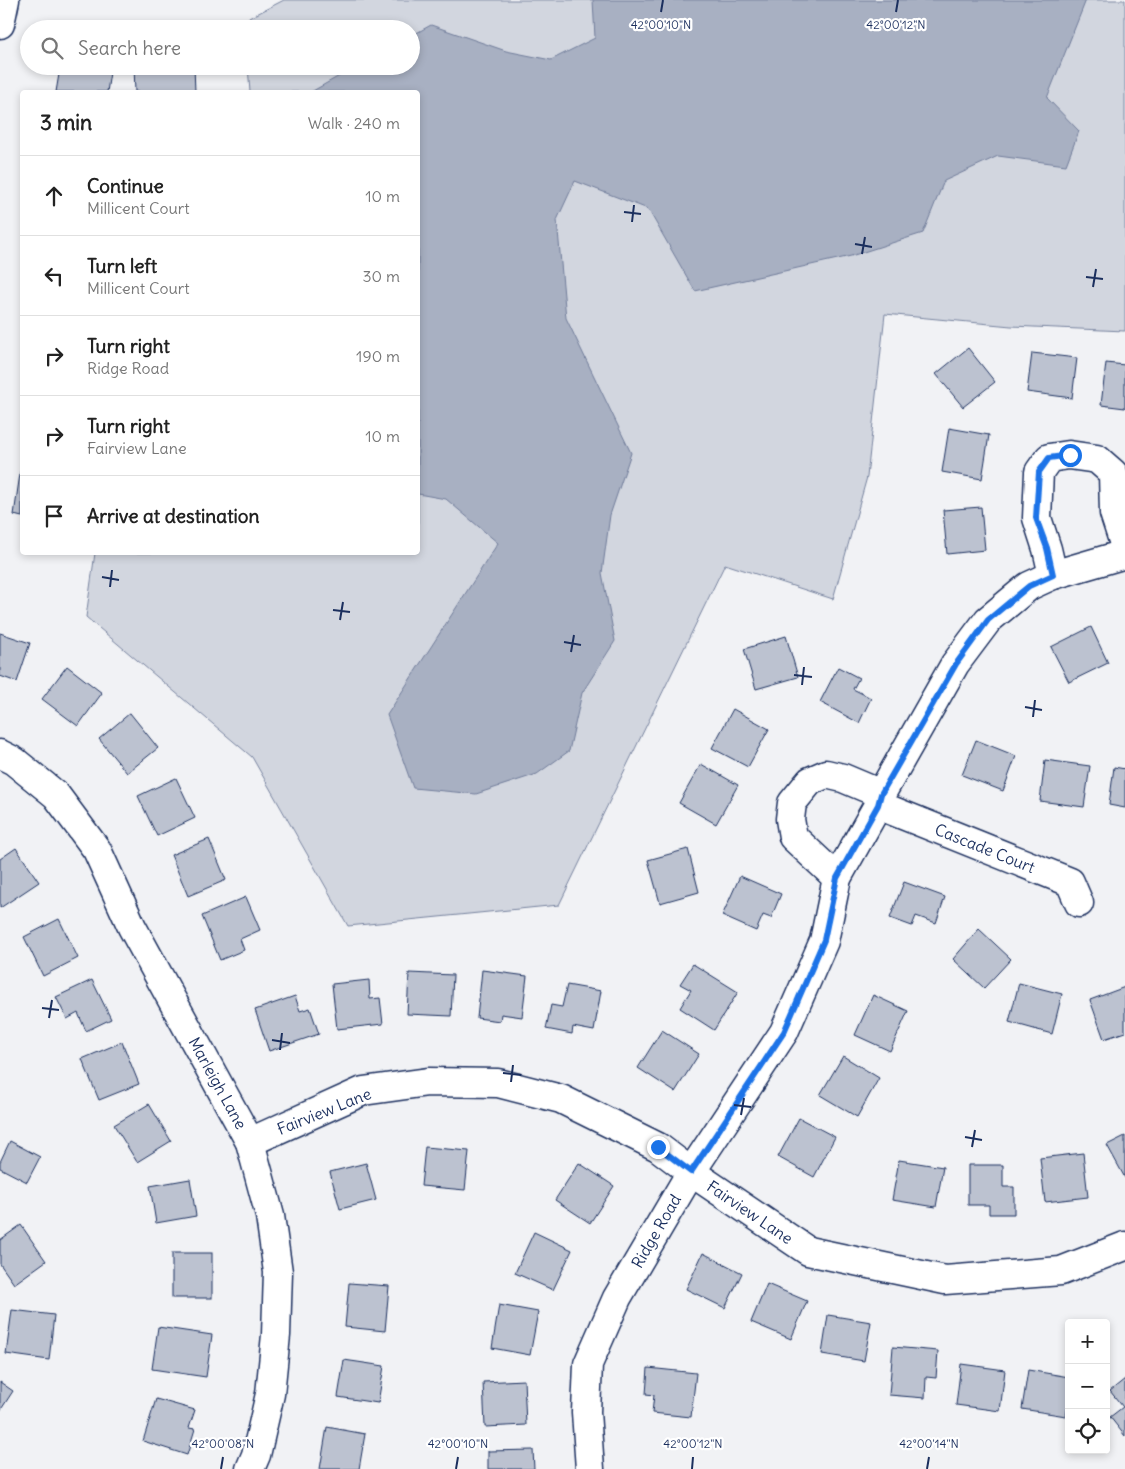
<!DOCTYPE html>
<html lang="en">
<head>
<meta charset="utf-8">
<style>
  body { margin:0; font-family:Delius,sans-serif; background:#f2f2f2; color:#222 }
  .controls { position:absolute; right:15px; bottom:15px; display:grid; overflow:hidden; border-radius:5px; box-shadow:0 2px 8px #0003 }
  .controls button { width:45px; height:45px; display:grid; place-items:center; padding:0; border:0; border-bottom:1px solid #e0e0e0; background:#fff; color:#222; font:25px sans-serif }
  .stop { position:absolute; width:15px; height:15px; margin:-11px; border:4px solid #1a73e8; border-radius:50%; background:#fff }
  .stop.end { background:#1a73e8; border-color:#fff; box-shadow:0 1px 5px #0008 }
  .list { margin:0; padding:0; list-style:none }
  h2 { display:flex; justify-content:space-between; align-items:center; height:65px; margin:0; padding:0 20px; font-size:21px }
  h2 small { font-size:16px; font-weight:400; color:#767676 }
  .list li { display:grid; grid-template-columns:32px 1fr auto; gap:15px; align-items:center; box-sizing:border-box; height:80px; padding:0 20px; border-top:1px solid #e0e0e0 }
  .list b { display:block; font-size:19px; white-space:nowrap }
  .list p { margin:0; font-size:16px; white-space:nowrap; color:#767676 }
  .list em { font-size:16px; font-style:normal; color:#767676 }
  .icon { flex:none; width:28px; height:28px; fill:none; stroke:currentColor; stroke-width:2; stroke-linecap:round; stroke-linejoin:round }
  .map { position:relative; flex:none; width:1125px; height:1469px; overflow:hidden }
  .search { position:absolute; background:#fff; box-shadow:0 2px 8px #0003; left:20px; top:20px; width:400px; height:55px; display:flex; align-items:center; gap:12px; box-sizing:border-box; padding:0 18px; border-radius:28px; color:#767676; font-size:19px }
  .panel { position:absolute; background:#fff; box-shadow:0 2px 8px #0003; left:20px; top:90px; width:400px; height:465px; border-radius:5px }
  .map>svg:first-child { display:block }
  .green { fill:#d2d6df; stroke:#76829e }
  .water { fill:#a8b0c2; stroke:#707c9a }
  .building { fill:#bcc2d0; stroke:#1b2f5e }
  .lines { fill:none; stroke-linecap:round; stroke-linejoin:round }
  .minor-casing { stroke:#1b2f5e; stroke-width:31 }
  .minor { stroke:#fff; stroke-width:28 }
  .route { stroke:#1a73e8; stroke-width:6 }
  .ticks { fill:none; stroke:#1b2f5e; stroke-width:2 }
  .labels { text-anchor:middle; dominant-baseline:central; stroke-width:4.5; stroke-linejoin:round; paint-order:stroke }
  .street-label { font-size:16px; fill:#1b2f5e; stroke:#fff }
  .ticks-label { font-size:12px; text-anchor:middle; fill:#1b2f5e; stroke:#fff; stroke-width:4.5; stroke-linejoin:round; paint-order:stroke }
</style>
</head>
<body>
<div class="map">
<svg width="1125" height="1469" viewBox="0 0 1125 1469">
  <rect width="100%" height="100%" fill="#f1f2f5"/>
  <filter id="ink" filterUnits="userSpaceOnUse"><feTurbulence type="fractalNoise" baseFrequency=".02" numOctaves="2"/><feDisplacementMap in="SourceGraphic" scale="10" xChannelSelector="R" yChannelSelector="G"/><feConvolveMatrix kernelMatrix="1 2 1 2 8 2 1 2 1" color-interpolation-filters="sRGB"/></filter>
  <g filter="url(#ink)">
    <polygon class="green" points="284,0 1125,0 1125,331 1011,326 885,314 867,477 833,599 725,564 559,905 348,926 252,757 86,617 95,553 418,552 418,92 250,92 248,66 411,66 411,29 246,29 245,20"/>
    <polygon class="water" points="593,0 1086,0 1047,98 1079,131 1066,165 998,156 944,181 923,233 851,256 695,291 648,209 575,181 557,220 566,318 631,453 610,515 602,573 615,641 582,693 569,751 537,774 476,794 413,788 387,715 498,543 446,499 418,494 418,92 311,92 357,66 411,66 411,36 431,25 506,51 551,60 595,38"/>
    <g class="building">
      <polygon points="82,66 111,66 107,92 56,92 60,68 81,71"/>
      <polygon points="134,66 194,66 195,92 135,92"/>
      <polygon points="968,348 995,382 963,407 936,374"/>
      <polygon points="1032,353 1077,358 1072,398 1027,392"/>
      <polygon points="1106,363 1125,365 1125,408 1101,405"/>
      <polygon points="949,428 989,435 982,479 942,472"/>
      <polygon points="21,467 22,467 22,517 14,515"/>
      <polygon points="981,507 985,550 947,554 943,510"/>
      <polygon points="1091,627 1108,663 1069,682 1051,647"/>
      <polygon points="0,633 30,643 17,682 0,676"/>
      <polygon points="786,636 798,677 756,689 744,649"/>
      <polygon points="67,666 102,693 78,726 42,699"/>
      <polygon points="838,667 859,678 853,689 871,698 859,723 820,702"/>
      <polygon points="733,709 769,729 748,767 712,748"/>
      <polygon points="130,713 158,748 127,773 99,739"/>
      <polygon points="976,740 1016,756 1003,791 962,775"/>
      <polygon points="1045,760 1090,766 1084,807 1040,801"/>
      <polygon points="701,764 738,785 716,824 679,803"/>
      <polygon points="1114,767 1125,769 1125,808 1109,805"/>
      <polygon points="176,778 195,818 157,836 138,796"/>
      <polygon points="209,839 226,880 188,896 171,855"/>
      <polygon points="16,848 39,882 0,908 0,859"/>
      <polygon points="688,849 699,892 660,903 648,860"/>
      <polygon points="740,876 781,894 771,918 763,915 756,931 722,916"/>
      <polygon points="904,882 945,897 936,923 916,916 912,926 890,918"/>
      <polygon points="246,897 260,930 240,939 244,950 220,960 202,916"/>
      <polygon points="59,919 78,958 43,976 24,937"/>
      <polygon points="979,929 1011,959 984,988 953,959"/>
      <polygon points="693,964 738,992 714,1030 680,1008 691,990 680,984"/>
      <polygon points="482,970 527,976 522,1017 501,1014 500,1021 477,1018"/>
      <polygon points="409,973 453,975 451,1016 407,1014"/>
      <polygon points="92,980 111,1019 86,1031 78,1013 67,1019 56,997"/>
      <polygon points="369,980 370,999 380,998 383,1024 337,1029 332,984"/>
      <polygon points="1019,983 1062,994 1052,1034 1009,1022"/>
      <polygon points="567,985 601,991 594,1031 573,1027 572,1034 546,1029 551,1005 562,1007"/>
      <polygon points="1125,987 1125,1032 1104,1039 1090,1000"/>
      <polygon points="873,995 908,1011 890,1051 855,1035"/>
      <polygon points="295,996 300,1011 310,1008 319,1034 269,1051 255,1010"/>
      <polygon points="662,1030 699,1054 675,1092 638,1068"/>
      <polygon points="122,1042 139,1084 99,1100 82,1059"/>
      <polygon points="843,1056 879,1078 857,1117 820,1095"/>
      <polygon points="149,1104 171,1141 137,1162 114,1125"/>
      <polygon points="799,1118 835,1137 814,1177 778,1157"/>
      <polygon points="1125,1136 1125,1178 1107,1145"/>
      <polygon points="10,1141 40,1157 27,1182 0,1168 0,1162"/>
      <polygon points="425,1147 469,1151 465,1190 421,1186"/>
      <polygon points="1083,1153 1088,1197 1045,1202 1040,1158"/>
      <polygon points="899,1160 943,1167 936,1207 892,1200"/>
      <polygon points="366,1163 376,1200 340,1209 330,1172"/>
      <polygon points="579,1163 614,1186 590,1223 555,1200"/>
      <polygon points="968,1165 1003,1165 1003,1187 1014,1187 1014,1214 989,1214 989,1205 968,1205"/>
      <polygon points="190,1179 196,1216 156,1223 150,1186"/>
      <polygon points="21,1225 46,1261 14,1284 0,1264 0,1240"/>
      <polygon points="534,1232 572,1250 553,1290 515,1273"/>
      <rect x="172" y="1253" width="40" height="45"/>
      <polygon points="703,1253 742,1273 725,1308 686,1289"/>
      <polygon points="349,1283 389,1286 385,1331 345,1327"/>
      <polygon points="767,1284 807,1301 791,1339 751,1322"/>
      <polygon points="499,1305 538,1312 530,1355 492,1348"/>
      <polygon points="12,1310 54,1315 49,1360 6,1354"/>
      <polygon points="828,1315 871,1322 864,1361 822,1354"/>
      <polygon points="158,1327 212,1335 206,1377 152,1369"/>
      <polygon points="893,1347 938,1351 936,1378 926,1377 925,1398 889,1395"/>
      <polygon points="344,1360 384,1366 378,1403 338,1397"/>
      <polygon points="961,1364 1005,1370 1000,1411 956,1405"/>
      <polygon points="648,1368 696,1373 691,1417 652,1413 654,1395 646,1394"/>
      <polygon points="1028,1370 1069,1377 1069,1399 1066,1416 1022,1409"/>
      <polygon points="1125,1379 1125,1436 1110,1417 1123,1407 1110,1391"/>
      <polygon points="524,1380 526,1425 485,1427 483,1382"/>
      <polygon points="0,1382 13,1391 0,1411"/>
      <polygon points="156,1399 195,1410 189,1428 195,1429 187,1455 143,1441"/>
      <polygon points="327,1427 365,1434 359,1469 320,1469"/>
      <polygon points="533,1450 534,1469 488,1469 488,1451"/>
    </g>
    <g class="lines">
      <g class="minor-casing">
        <g id="minor">
          <polyline points="0,24 5,0"/>
          <polyline points="1053,575 1047,549 1037,518 1039,472 1049,458 1069,455 1097,459 1113,473 1114,513 1125,547"/>
          <polyline points="0,754 14,761 56,795 97,850 132,927 250,1142 270,1216 278,1272 276,1335 270,1394 256,1455 250,1469"/>
          <polyline points="878,805 1070,882 1079,903"/>
          <polyline points="837,878 793,837 790,819 792,803 810,781 826,774 843,778 881,794"/>
          <polyline points="250,1142 363,1091 428,1082 498,1083 561,1099 658,1147 691,1172 808,1251 945,1280 1061,1271 1125,1246"/>
          <polyline points="590,1469 586,1412 588,1364 617,1298 691,1172 784,1032 824,941 837,878 878,805 881,794 955,664 988,620 1029,586 1053,575 1125,554"/>
        </g>
      </g>
      <use href="#minor" class="minor"/>
    </g>
  </g>
  <g class="lines" filter="url(#ink)">
    <polyline class="route" points="658,1147 691,1172 784,1032 824,940 837,878 878,805 881,794 956,664 988,620 1029,586 1053,575 1047,548 1036,518 1039,472 1049,458 1070,455"/>
  </g>
  <path class="ticks" d="M661 12 663 0M896 12 898 0M624 212 641 214M632 222 634 205M855 244 872 247M862 254 865 237M1086 277 1103 279M1093 287 1096 269M102 577 119 580M110 587 112 570M333 610 350 612M340 620 343 602M564 642 581 645M571 652 574 635M794 675 812 677M802 685 804 667M1025 707 1042 710M1033 717 1035 700M42 1008 59 1010M49 1018 52 1000M272 1040 290 1043M280 1050 282 1033M503 1073 521 1075M511 1082 513 1065M734 1105 751 1107M741 1115 744 1098M965 1137 982 1140M972 1147 975 1130M221 1469 223 1457M456 1469 458 1457M692 1469 693 1457M927 1469 929 1457"/>
  <g class="labels">
    <g class="street-label">
      <text transform="translate(985 848) rotate(22)">Cascade Court</text>
      <text transform="translate(218 1083) rotate(61)">Marleigh Lane</text>
      <text transform="translate(324 1111) rotate(-22)">Fairview Lane</text>
      <text transform="translate(750 1212) rotate(34)">Fairview Lane</text>
      <text transform="translate(656 1231) rotate(-60)">Ridge Road</text>
    </g>
  </g>
  <g class="ticks-label">
    <text x="661" y="29">42°00'10"N</text>
    <text x="896" y="29">42°00'12"N</text>
    <text x="223" y="1448">42°00'08"N</text>
    <text x="458" y="1448">42°00'10"N</text>
    <text x="693" y="1448">42°00'12"N</text>
    <text x="929" y="1448">42°00'14"N</text>
  </g>
</svg>
<div class="controls">
<button>+</button>
<button>−</button>
<button><svg class="icon" aria-label="locate" viewBox="0 0 24 24"><circle cx="12" cy="12" r="6"/><path d="M12 2v4M12 18v4M2 12h4M18 12h4"/></svg></button>
</div>
<div class="stop" style="left:1070px;top:455px"></div>
<div class="stop end" style="left:658px;top:1147px"></div>
<div class="search"><svg class="icon" aria-label="search" viewBox="0 0 24 24"><circle cx="10" cy="10" r="6"/><path d="M15 15l6 6"/></svg>Search here</div>
<section class="panel">
<h2>3 min<small>Walk · 240 m</small></h2>
<ul class="list">
<li><svg class="icon" aria-label="ahead" viewBox="0 0 24 24"><path d="M12 20V5M6 11l6-6 6 6"/></svg><div><b>Continue</b><p>Millicent Court</p></div><em>10 m</em></li>
<li><svg class="icon" aria-label="left" viewBox="0 0 24 24"><path d="M17 20v-9H6M10 6l-5 5 5 5"/></svg><div><b>Turn left</b><p>Millicent Court</p></div><em>30 m</em></li>
<li><svg class="icon" aria-label="right" viewBox="0 0 24 24"><path d="M7 20v-9h11M14 6l5 5-5 5"/></svg><div><b>Turn right</b><p>Ridge Road</p></div><em>190 m</em></li>
<li><svg class="icon" aria-label="right" viewBox="0 0 24 24"><path d="M7 20v-9h11M14 6l5 5-5 5"/></svg><div><b>Turn right</b><p>Fairview Lane</p></div><em>10 m</em></li>
<li><svg class="icon" aria-label="arrive" viewBox="0 0 24 24"><path d="M6 21V4h12l-3 4 3 4H6"/></svg><div><b>Arrive at destination</b></div></li>
</ul>
</section>
</div>
</body>
</html>
